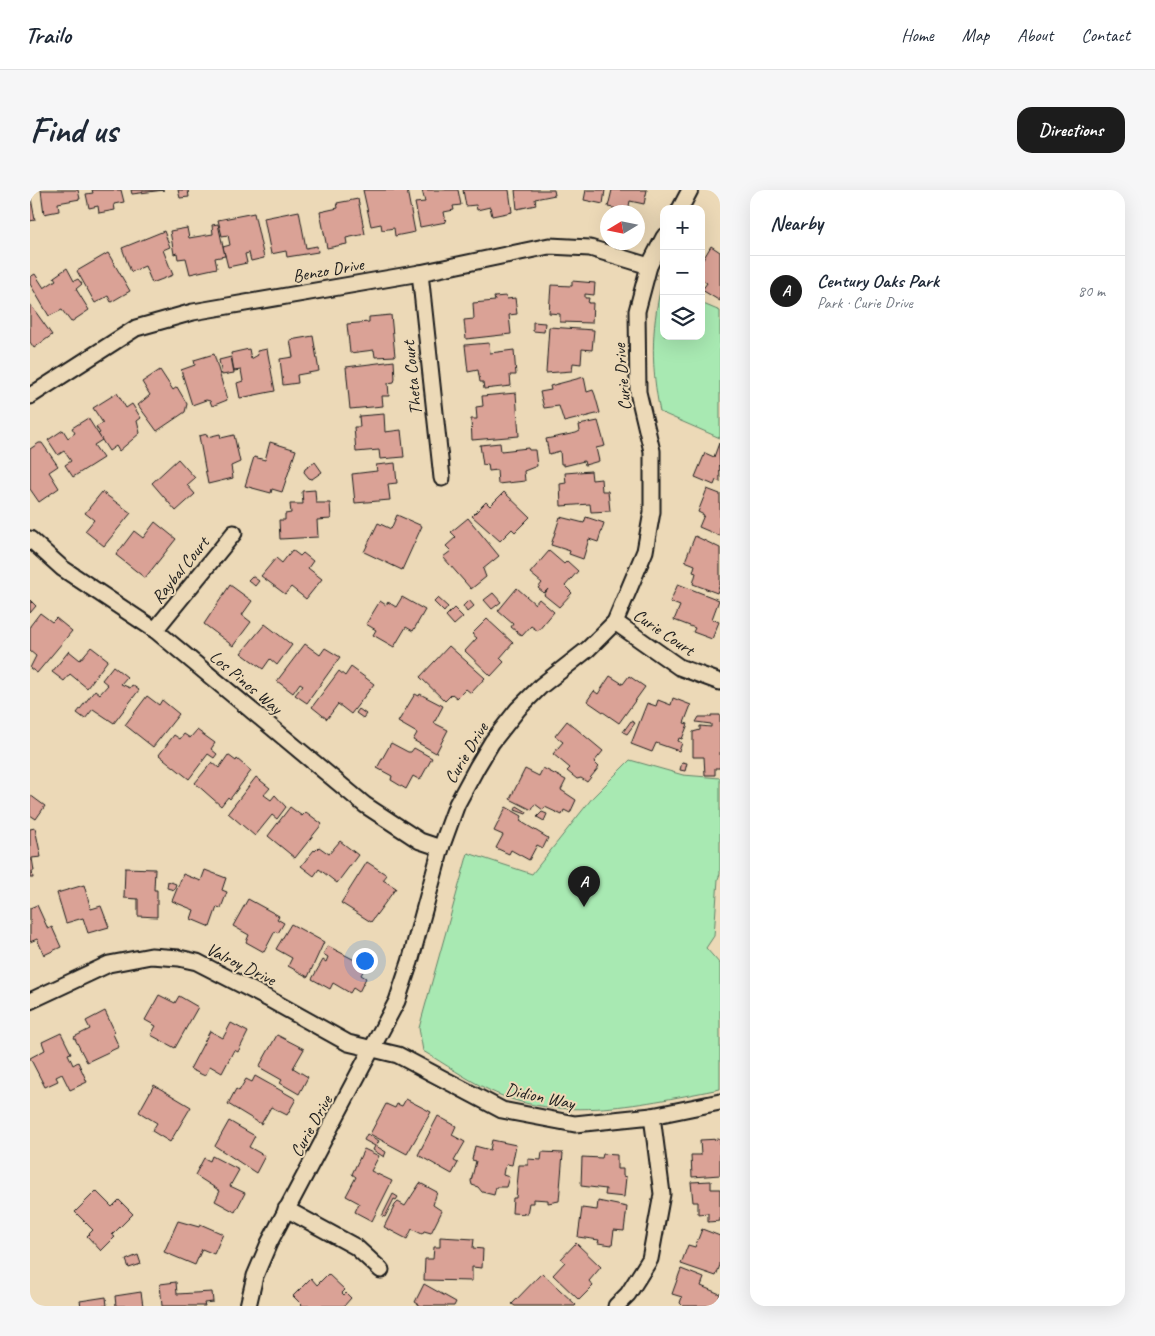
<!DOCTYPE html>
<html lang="en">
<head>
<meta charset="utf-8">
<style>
  body { margin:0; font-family:Caveat,sans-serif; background:#f6f6f7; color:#1f2937 }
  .controls { position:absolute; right:15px; top:15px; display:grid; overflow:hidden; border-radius:10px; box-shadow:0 5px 20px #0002 }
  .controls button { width:45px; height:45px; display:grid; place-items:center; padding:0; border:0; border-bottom:1px solid #e0e1e3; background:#fff; color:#1f2937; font:25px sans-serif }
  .compass { position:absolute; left:570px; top:15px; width:45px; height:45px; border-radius:50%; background:#fff; box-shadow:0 5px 20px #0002; rotate:260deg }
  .you { position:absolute; left:334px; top:770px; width:18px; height:18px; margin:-12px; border:4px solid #fff; border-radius:50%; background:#1a73e8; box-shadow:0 0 0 8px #1a73e833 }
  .badge { display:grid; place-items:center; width:32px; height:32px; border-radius:50%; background:#1c1c1c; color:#fff; font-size:16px; font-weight:700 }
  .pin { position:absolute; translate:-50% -41px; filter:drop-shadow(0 1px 2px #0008) }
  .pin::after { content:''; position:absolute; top:26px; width:18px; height:15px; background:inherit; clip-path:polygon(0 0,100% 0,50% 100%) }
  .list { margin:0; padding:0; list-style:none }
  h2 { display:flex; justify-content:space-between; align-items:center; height:65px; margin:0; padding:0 20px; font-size:21px }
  h2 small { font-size:16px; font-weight:400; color:#747a83 }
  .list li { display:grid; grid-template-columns:32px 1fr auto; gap:15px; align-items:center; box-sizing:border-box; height:70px; padding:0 20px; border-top:1px solid #e0e1e3 }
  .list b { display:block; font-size:19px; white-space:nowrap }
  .list p { margin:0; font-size:16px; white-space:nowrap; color:#747a83 }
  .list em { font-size:16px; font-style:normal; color:#747a83 }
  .icon { flex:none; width:28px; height:28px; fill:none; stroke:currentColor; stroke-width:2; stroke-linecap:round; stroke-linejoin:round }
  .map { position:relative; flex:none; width:690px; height:1116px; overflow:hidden; border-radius:15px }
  header { display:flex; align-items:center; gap:30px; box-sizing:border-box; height:70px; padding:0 25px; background:#fff; border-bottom:1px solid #e0e1e3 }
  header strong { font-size:24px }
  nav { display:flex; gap:28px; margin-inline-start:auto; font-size:18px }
  .intro { display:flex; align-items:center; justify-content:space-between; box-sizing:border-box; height:120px; padding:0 30px }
  h1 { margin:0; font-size:35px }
  .button { padding:12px 22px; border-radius:15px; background:#1c1c1c; color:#fff; font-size:18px; font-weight:700 }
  main { display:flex; gap:30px; padding:0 30px }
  aside { flex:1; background:#fff; border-radius:15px; box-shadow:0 5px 20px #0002 }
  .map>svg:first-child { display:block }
  .green { fill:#a8e9b2; stroke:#628267 }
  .building { fill:#daa296; stroke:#1c1c1c }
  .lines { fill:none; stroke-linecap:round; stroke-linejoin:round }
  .street-casing { stroke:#1c1c1c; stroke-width:19 }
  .street { stroke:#ecd9b7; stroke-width:15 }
  .labels { text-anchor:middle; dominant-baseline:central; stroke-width:4; stroke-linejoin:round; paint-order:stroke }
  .street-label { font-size:18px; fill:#1c1c1c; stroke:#ecd9b7 }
</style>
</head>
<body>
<header>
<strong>Trailo</strong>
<nav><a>Home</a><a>Map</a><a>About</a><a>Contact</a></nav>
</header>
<div class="intro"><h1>Find us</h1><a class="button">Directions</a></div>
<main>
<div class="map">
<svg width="690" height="1116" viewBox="0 0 690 1116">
  <rect width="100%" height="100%" fill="#ecd9b7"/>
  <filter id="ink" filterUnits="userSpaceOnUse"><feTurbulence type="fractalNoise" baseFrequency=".02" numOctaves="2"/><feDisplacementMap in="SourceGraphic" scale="10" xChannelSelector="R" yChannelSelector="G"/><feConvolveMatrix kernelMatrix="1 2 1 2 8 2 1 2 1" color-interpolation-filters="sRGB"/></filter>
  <g filter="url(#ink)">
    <g class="green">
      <path d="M631 96 634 98V146H671V113L690 121V248L630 222C621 177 621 142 631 96Z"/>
      <path d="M600 570 653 585 690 588V684L688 689 684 746 676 758 690 774V899C617 913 529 935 459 900 436 889 415 874 393 861L389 838 438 663 502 684 563 607Z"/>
    </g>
    <g class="building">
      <polygon points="11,0 48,0 50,9 28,13 29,21 14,24"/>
      <polygon points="62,0 91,0 94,12 84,14 85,20 69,23 68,16 59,18 56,4 63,3"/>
      <polygon points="101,0 134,0 102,4"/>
      <polygon points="148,0 158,0 159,7 150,8"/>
      <polygon points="333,0 377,0 385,42 365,46 364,38 352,40 351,34 341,36"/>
      <polygon points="392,0 428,0 431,15 423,16 424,20 414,22 416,32 390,37 385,13 395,12"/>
      <polygon points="433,0 479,0 482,22 462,26 460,17 447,20 446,15 436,16"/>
      <polygon points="485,0 524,0 525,5 505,9 506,15 487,19"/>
      <polygon points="556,0 575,0 573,14 554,10"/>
      <polygon points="582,0 617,0 614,14 600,11 598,21 578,17"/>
      <polygon points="0,3 5,30 0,31"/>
      <polygon points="328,9 335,44 316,48 317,54 297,58 290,22 308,18 307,13"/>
      <polygon points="269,21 276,58 287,56 288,62 257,67 256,61 241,64 234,28"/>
      <polygon points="224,23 234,68 221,71 219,63 215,64 217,73 198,77 193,57 200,55 198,45 192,46 188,30"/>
      <polygon points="188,34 195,66 185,68 187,78 160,84 156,68 148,69 147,63 144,64 140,41 157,38 159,48 183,44 182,35"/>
      <polygon points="134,41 140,57 133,60 143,85 122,93 115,76 101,82 92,58"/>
      <polygon points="681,56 690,62 690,111 672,100 677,93 671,89 671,73"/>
      <polygon points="78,63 100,101 81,112 78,106 65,113 47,81"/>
      <polygon points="37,78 44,91 48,89 52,94 46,99 59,120 41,132 32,120 19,126 0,94 0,87 5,84 14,98 26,90 24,87"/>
      <polygon points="542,91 565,93 564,105 555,104 555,108 559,108 558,113 563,113 562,133 530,132 530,124 519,123 521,95 542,96"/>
      <polygon points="476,106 477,109 485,108 487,124 479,125 481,144 436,149 434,130 444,129 443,113 465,111 464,107"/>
      <polygon points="0,114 22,145 4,158 0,152"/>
      <polygon points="361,125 365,166 345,167 344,160 320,163 317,134 339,132 339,127"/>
      <polygon points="503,132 515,133 514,142 503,141"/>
      <polygon points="519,137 564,140 562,160 552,159 551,174 543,173 542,181 516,183"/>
      <polygon points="283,146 289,181 267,185 268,193 253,195 250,169 263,167 260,150"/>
      <polygon points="459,153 460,163 484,160 486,185 480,185 481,196 454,199 453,192 450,192 448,180 438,182 435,155"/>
      <polygon points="219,159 221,169 228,165 227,161 237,159 245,201 210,208 207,193 213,191 211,180 204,181 201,163"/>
      <polygon points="184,164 197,210 182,216 180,211 176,210 162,215 151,180 165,175 164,170"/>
      <polygon points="201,167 204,183 192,185 189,170"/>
      <polygon points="364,171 365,189 364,192 358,193 359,206 352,206 353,216 320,219 316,177"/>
      <polygon points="130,180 143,200 147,197 157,214 155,222 127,241 108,215 120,205 112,192"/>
      <polygon points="554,187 557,202 563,200 565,205 570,223 534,232 529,216 514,218 510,202 521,200 520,196"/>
      <polygon points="87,203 96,218 102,214 111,228 107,231 110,243 89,261 86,256 79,261 68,244 70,243 66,237 73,233 63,218"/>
      <polygon points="486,203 489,246 442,250 441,229 447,229 446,217 453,216 452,206"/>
      <polygon points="354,224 355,242 371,240 374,267 350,269 349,260 326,262 324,237 330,237 329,226"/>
      <polygon points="58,228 72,250 64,255 73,268 43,287 35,275 41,271 34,261 28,265 18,250 33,240 38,248 45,243 42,238"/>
      <polygon points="568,231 575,256 566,258 569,271 555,275 554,271 534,276 534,274 531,274 530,261 519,264 516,249 546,243 550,241 549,235"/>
      <polygon points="177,244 177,247 190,244 191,248 204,245 210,272 201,276 203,288 178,294 169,246"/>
      <polygon points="240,252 266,260 252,302 242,299 241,303 215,296 224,267 235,270"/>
      <polygon points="9,253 12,253 28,276 19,282 29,298 9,312 0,299 0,259"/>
      <polygon points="470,253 471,261 498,258 499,260 505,260 507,276 494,281 495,291 468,294 467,280 459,281 458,274 453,275 450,255"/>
      <polygon points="689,253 690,292 686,290 684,295 665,287 675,263 684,267"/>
      <polygon points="148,269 165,288 157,295 165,304 146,321 122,293"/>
      <polygon points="285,272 292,282 282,289 279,288 274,282 275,279"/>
      <polygon points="365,273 367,293 358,294 360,310 325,313 322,284 347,281 346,275"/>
      <polygon points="561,281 562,290 571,289 572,301 578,301 580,321 561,322 560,314 531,316 530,294 536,293 535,283"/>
      <polygon points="677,299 690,304 690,346 669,337 674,325 668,322"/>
      <polygon points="285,300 286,313 300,313 301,329 287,330 288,347 250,349 249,330 255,330 255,324 261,323 260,314 273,314 272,301"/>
      <polygon points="72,302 101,323 74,356 55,341 64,330 55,323"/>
      <polygon points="474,302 500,327 485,342 482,339 470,351 442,326 456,312 460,316"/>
      <polygon points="367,325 392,336 372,380 334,362 348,333 361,339"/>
      <polygon points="530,327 554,333 556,327 574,333 568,352 559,349 553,369 539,364 540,361 521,355"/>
      <polygon points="438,328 469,366 453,379 456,387 441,399 413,367 421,361 416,356 426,347 421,342"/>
      <polygon points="125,332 146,349 115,388 86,365 104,341 113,348"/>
      <polygon points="665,346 690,358 690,394 687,403 663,394 666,383 663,382 665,375 655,371"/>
      <polygon points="262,360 270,366 273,363 283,371 278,378 292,389 276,409 261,397 255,404 231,386 246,368 252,373"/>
      <polygon points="519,361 534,374 537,371 548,381 535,396 542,403 529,417 514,405 518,399 514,403 508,398 512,393 500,383"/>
      <polygon points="222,386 229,391 225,396 218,390"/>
      <polygon points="648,394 689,410 682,429 689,432 682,449 663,442 665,438 644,430 650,416 640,412"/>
      <polygon points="200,395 222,411 212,425 221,432 203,456 174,434"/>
      <polygon points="487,398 505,414 509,409 524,422 508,441 501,436 492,446 481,437 483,434 468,421"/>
      <polygon points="463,403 471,412 462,419 454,410"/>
      <polygon points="372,407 395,420 383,441 376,437 364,457 343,445 346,440 336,434 350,411 356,415 358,412 366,417"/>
      <polygon points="408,408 418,417 414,422 404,412"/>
      <polygon points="0,410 6,416 0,423"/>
      <polygon points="439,410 444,416 437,422 433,416"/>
      <polygon points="424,418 433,427 424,435 416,426"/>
      <polygon points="10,423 22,432 26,428 42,441 7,483 0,478 6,466 0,461 0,436"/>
      <polygon points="457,429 483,453 470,468 474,472 461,486 435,461 447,448 442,444"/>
      <polygon points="235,434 262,455 247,475 240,469 233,479 211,463"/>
      <polygon points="275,454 290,465 295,458 310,467 277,513 265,505 273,495 270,493 263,503 247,491"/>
      <polygon points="419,456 455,488 441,503 436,499 427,508 422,504 415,511 390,487"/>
      <polygon points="61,457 78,470 57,498 40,484 34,491 22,482 39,461 50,470"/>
      <polygon points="83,476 97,487 91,494 100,498 102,495 109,500 84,533 63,519 55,529 47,523 65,500 70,504 78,495 72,490"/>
      <polygon points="321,477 344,494 321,524 308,514 297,529 282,517 309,481 315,486"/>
      <polygon points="580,486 593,494 599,486 615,497 589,533 557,511 564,501 568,504"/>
      <polygon points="385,504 389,506 390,504 413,516 404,533 418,540 406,563 383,550 387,543 368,532"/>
      <polygon points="117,506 129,515 132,510 149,524 123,557 95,535"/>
      <polygon points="643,508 661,515 654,533 658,534 652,549 649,548 648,551 652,553 649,561 626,553 622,562 601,554 617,513 626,516 628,510 641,515"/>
      <polygon points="329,519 336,524 333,528 326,523"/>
      <polygon points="681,525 690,525 690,578 685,578 685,585 675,585 674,567 663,567 663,542 670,540 670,536 681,537 681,534 666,532 669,527 681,527"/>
      <polygon points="537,531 573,561 564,572 569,577 557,592 551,588 547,589 537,581 540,578 523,564 533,552 525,546"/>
      <polygon points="601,531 605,533 597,544 593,542"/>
      <polygon points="167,540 185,553 181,559 187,564 184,568 178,564 159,589 129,565 144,545 150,549 154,544 160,548"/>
      <polygon points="361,553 378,562 381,562 384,558 402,568 390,590 383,586 376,599 361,590 362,586 347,578"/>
      <polygon points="198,565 206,571 207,569 221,581 200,609 198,607 191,616 165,593 182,572 189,578"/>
      <polygon points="652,572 657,573 655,581 650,580"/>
      <polygon points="513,578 536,590 531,600 546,610 540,623 534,620 532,625 515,617 513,620 505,614 502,620 480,609 495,579 509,586"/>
      <polygon points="226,587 240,598 234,605 241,610 245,605 256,617 247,629 242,625 225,646 198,623"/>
      <polygon points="0,605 15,616 6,629 0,625"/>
      <polygon points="487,616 497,622 496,624 485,620"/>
      <polygon points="260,617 272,626 276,622 292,634 265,668 238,646"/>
      <polygon points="476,617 492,626 490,631 518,648 513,658 507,655 499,670 481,660 479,664 466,658 473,645 464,641"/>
      <polygon points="512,622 517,624 514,631 507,627"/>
      <polygon points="5,638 11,667 2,668 4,681 2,681 3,688 0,688 0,639"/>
      <polygon points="310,651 328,665 307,693 289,679 284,686 271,676 284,660 285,661 289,657 299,664"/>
      <polygon points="337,672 357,685 353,690 366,698 341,732 311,713"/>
      <polygon points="95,678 125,679 124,700 127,700 127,727 108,726 108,709 94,708"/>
      <polygon points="175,680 196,688 192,700 197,702 191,718 187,717 180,737 161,729 164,720 142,711 153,684 171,691"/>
      <polygon points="138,691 146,694 144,700 137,698"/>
      <polygon points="54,695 61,719 71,716 79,737 58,743 53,728 36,733 27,703"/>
      <polygon points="218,709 249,726 247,729 254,733 248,743 245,741 234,762 216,752 219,745 203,736"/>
      <polygon points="7,715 18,739 22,737 31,757 14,765 7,749 0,752 0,718"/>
      <polygon points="261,734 294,752 278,787 258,776 262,768 246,759"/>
      <polygon points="298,756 336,776 331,785 336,788 329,802 323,798 320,803 303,793 300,799 282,789 293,770 296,772 298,767 293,764"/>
      <polygon points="129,805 145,813 149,806 168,817 145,858 121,845 126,836 115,830"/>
      <polygon points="75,821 85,842 83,844 89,857 57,872 44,847 60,839 56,831"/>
      <polygon points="201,833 218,842 208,862 204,860 192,883 180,876 175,886 160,879 180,841 193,848"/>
      <polygon points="31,843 41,863 38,864 43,875 48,872 57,892 40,900 32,884 26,887 28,891 15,897 0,868 15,860 12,852"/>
      <polygon points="247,845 274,859 263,878 278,887 269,904 250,893 252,890 229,877"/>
      <polygon points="225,886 266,909 257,925 241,917 231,934 198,914 206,899 209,901 216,889 222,892"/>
      <polygon points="124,895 161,917 140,952 122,941 127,933 109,922"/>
      <polygon points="376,909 401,922 377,964 340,944 356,914 365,918 367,914 372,916"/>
      <polygon points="408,926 426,936 422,945 435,952 424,971 428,973 422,984 388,965"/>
      <polygon points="199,931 225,946 219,957 235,966 226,983 185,956"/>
      <polygon points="337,944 349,951 346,956 356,962 354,967 343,960 345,956 334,950"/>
      <polygon points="690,949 690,985 662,987 661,965 671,965 670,950"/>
      <polygon points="462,950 486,955 482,975 477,974 474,979 473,985 479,987 476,997 466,997 464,1005 452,1002 448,997 442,995 441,991 446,971 442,970 445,956 460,960"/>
      <polygon points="334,959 349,966 341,981 362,991 342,1031 325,1022 329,1013 316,1006 326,987 322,984"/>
      <polygon points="512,962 533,963 529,1011 518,1013 518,1010 503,1009 503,1013 499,1013 497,1024 482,1023 483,1008 486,1008 489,975 498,975 498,969 511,970"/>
      <polygon points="573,964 587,965 587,979 593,979 593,986 596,987 594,1007 575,1005 576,999 551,996 552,967 572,968"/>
      <polygon points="182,966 209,980 200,996 215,1003 205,1022 185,1011 190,1001 165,985 174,968 180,971"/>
      <polygon points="681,991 681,999 690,999 690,1031 678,1032 678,1023 668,1024 668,1012 663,1012 661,992"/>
      <polygon points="390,993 407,1002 403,1015 412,1021 401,1043 394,1041 392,1044 382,1039 377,1049 354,1037 365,1015 368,1012 375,1016"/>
      <polygon points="66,1001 82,1017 89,1010 103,1024 82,1045 85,1047 71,1061 57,1046 63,1040 45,1022"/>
      <polygon points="363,1004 368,1007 366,1010 364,1009 355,1027 352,1026"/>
      <polygon points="568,1011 597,1017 594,1041 584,1040 582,1055 568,1053 569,1050 548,1047 552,1018 567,1020"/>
      <polygon points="148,1031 169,1037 170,1034 193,1044 184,1064 172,1059 165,1075 134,1062"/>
      <polygon points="672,1039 690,1046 690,1075 686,1086 651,1074 658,1055 665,1057"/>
      <polygon points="410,1047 444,1049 443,1058 453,1059 452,1078 442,1077 442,1091 394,1090 395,1069 403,1069 404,1057 410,1057"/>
      <polygon points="546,1053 571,1077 559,1091 563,1096 549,1110 523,1085 535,1072 531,1069"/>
      <polygon points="108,1065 111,1074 99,1078 96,1070"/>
      <polygon points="651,1079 674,1088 671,1096 690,1104 688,1116 653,1116 650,1113 652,1107 642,1104"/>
      <polygon points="512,1083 546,1115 545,1116 485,1116 482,1114"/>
      <polygon points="298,1084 315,1100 312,1103 314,1105 316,1103 321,1108 314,1116 273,1116 263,1106 281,1088 287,1095"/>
      <polygon points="146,1092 147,1104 182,1102 183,1112 174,1113 175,1116 132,1116 130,1094"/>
      <polygon points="394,1094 426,1112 424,1116 391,1116 385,1112"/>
      <polygon points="111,1102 113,1116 86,1116 85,1106"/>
      <polygon points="76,1107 77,1116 51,1116 50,1111"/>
    </g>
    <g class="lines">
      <g class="street-casing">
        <g id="street">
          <polyline points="650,19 660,0"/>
          <polyline points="390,83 412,288"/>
          <polyline points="0,206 106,138 163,122 390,83 519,56 560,58 619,76"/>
          <polyline points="0,349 32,378 125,440 335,615 390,651 411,658"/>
          <polyline points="585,432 649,477 690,492"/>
          <polyline points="125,440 204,343"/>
          <polyline points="0,811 79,774 121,766 149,768 167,772 237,808 318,853 368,865 472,920 545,934 622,926 690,912"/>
          <polyline points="256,1019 326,1057 351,1080"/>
          <polyline points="218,1116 225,1086 239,1053 367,811 380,772 411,658 427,614 447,577 462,552 488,519 511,496 558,459 585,432 615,361 622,322 622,261 608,202 607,121 619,76 634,47"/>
          <polyline points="586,1116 598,1104 620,1069 632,1004 622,926"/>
        </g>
      </g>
      <use href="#street" class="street"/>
    </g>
  </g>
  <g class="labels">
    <g class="street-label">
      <text transform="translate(298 80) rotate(-10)">Benzo Drive</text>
      <text transform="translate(592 187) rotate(-95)">Curie Drive</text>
      <text transform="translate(382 188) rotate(-96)">Theta Court</text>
      <text transform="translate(150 380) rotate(-51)">Raybal Court</text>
      <text transform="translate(634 442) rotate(34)">Curie Court</text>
      <text transform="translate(216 492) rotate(40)">Los Pinos Way</text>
      <text transform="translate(436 563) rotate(-59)">Curie Drive</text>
      <text transform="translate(211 774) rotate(26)">Valroy Drive</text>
      <text transform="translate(510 906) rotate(12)">Didion Way</text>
      <text transform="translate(281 936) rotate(-61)">Curie Drive</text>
    </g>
  </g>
</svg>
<div class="controls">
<button>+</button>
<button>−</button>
<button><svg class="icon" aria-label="layers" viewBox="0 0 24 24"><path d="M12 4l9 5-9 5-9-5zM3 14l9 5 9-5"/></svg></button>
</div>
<svg class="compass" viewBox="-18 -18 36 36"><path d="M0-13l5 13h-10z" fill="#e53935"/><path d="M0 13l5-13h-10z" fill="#747a83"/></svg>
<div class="you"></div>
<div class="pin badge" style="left:554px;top:717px">A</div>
</div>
<aside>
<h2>Nearby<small></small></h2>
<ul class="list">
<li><span class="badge">A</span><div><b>Century Oaks Park</b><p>Park · Curie Drive</p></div><em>80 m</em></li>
</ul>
</aside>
</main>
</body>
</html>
